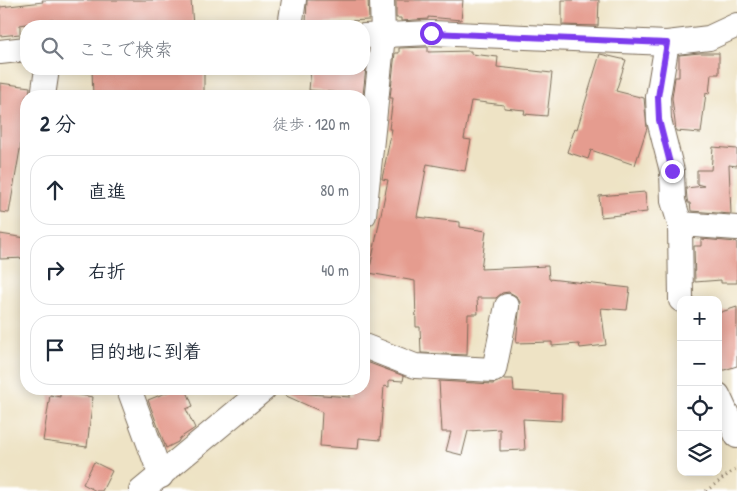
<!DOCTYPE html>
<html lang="ja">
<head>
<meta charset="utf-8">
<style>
  body { margin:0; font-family:"Patrick Hand","Klee One",sans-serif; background:#f2f2f3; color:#1f2937 }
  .controls { position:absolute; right:15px; bottom:15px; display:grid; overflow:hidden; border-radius:10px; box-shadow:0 2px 12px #0003 }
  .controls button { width:45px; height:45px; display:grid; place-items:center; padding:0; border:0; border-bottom:1px solid #e0e1e3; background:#fff; color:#1f2937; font:25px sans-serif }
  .stop { position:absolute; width:15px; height:15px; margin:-11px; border:4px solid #7c3aed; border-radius:50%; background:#fff }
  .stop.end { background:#7c3aed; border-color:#fff; box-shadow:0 1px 5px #0008 }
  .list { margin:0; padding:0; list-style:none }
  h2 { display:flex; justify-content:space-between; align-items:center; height:65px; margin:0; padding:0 20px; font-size:21px }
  h2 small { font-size:16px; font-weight:400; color:#747a83 }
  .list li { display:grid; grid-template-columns:32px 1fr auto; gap:15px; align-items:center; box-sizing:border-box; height:70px; margin:0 10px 10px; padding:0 10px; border:1px solid #e0e1e3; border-radius:20px }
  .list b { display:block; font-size:19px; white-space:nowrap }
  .list em { font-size:16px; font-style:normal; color:#747a83 }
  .icon { flex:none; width:28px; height:28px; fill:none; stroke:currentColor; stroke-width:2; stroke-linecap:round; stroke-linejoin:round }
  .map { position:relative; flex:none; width:737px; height:491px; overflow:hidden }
  .search { position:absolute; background:#fff; box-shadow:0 2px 12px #0003; left:20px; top:20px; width:350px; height:55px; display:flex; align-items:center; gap:12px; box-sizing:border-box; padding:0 18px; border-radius:20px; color:#747a83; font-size:19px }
  .panel { position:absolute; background:#fff; box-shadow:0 2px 12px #0003; left:20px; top:90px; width:350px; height:305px; border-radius:20px }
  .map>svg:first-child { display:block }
  .building { fill:#e59c8f }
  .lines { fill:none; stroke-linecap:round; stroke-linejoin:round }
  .street-casing { stroke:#7a6b58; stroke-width:26 }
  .path { stroke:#7a6b58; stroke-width:3; stroke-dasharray:1 4; stroke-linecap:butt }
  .street { stroke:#fff; stroke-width:24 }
  .route { stroke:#7c3aed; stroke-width:6 }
</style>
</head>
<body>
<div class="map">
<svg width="737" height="491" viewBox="0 0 737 491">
  <rect width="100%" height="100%" fill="#fff"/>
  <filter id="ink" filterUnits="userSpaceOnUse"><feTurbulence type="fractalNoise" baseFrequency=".02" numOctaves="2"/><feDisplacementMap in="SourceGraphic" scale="10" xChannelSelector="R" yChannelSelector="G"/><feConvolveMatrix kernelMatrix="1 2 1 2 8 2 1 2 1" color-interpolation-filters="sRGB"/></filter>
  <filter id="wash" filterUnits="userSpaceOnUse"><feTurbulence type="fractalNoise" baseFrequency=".0096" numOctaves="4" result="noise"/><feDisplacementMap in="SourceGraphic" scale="20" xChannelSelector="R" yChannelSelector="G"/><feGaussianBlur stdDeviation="1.12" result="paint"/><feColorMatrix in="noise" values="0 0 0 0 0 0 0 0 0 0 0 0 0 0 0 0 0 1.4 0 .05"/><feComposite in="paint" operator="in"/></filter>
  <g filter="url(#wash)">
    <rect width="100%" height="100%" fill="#eee3c5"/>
    <g id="blocks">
      <g class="building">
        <polygon points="42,0 191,0 193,26 118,26 118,23 53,26 53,20 20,25 20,34 0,36 0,7 43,2"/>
        <polygon points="307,0 368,0 369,20 306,23"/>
        <polygon points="396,0 463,0 461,20 428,17 428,19 401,21 401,18 396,18"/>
        <polygon points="562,0 599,0 598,26 562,25"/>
        <polygon points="428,47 428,52 471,51 471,54 498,57 497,67 552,73 547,116 524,114 525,110 504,108 504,105 471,101 464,139 471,140 465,171 427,164 417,217 460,222 460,227 486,231 481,269 548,266 549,279 630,288 627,310 601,308 606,345 580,348 579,344 552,346 552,342 516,343 520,302 516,296 509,292 502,293 496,298 477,298 478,314 468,314 467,355 421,353 420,327 416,327 415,281 369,273 388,180 382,179 392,129 389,129 393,98 390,98 395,53 399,53 399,48"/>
        <polygon points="364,50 368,50 363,95 309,90 311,69 364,69"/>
        <polygon points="700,53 719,53 719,74 711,74 709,94 706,93 701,133 676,131 672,98 675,77 679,77 679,55"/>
        <polygon points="600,54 626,60 616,91 644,98 647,128 635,165 591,150 588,159 567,152 575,128 577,129"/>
        <polygon points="92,69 204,69 204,94 93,96"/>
        <polygon points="0,83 30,87 29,96 26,96 26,139 22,138 9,213 0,212"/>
        <polygon points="713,147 737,149 737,166 729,165 731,214 691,211 690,203 688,203 687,199 686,188 704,186 697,184 697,170 711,170"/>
        <polygon points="645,192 647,212 601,217 599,196"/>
        <polygon points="0,234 26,238 26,258 0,259"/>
        <polygon points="701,239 737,242 737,283 721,283 721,280 695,282 694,246 701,246"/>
        <polygon points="737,307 737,366 718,372 718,313"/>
        <polygon points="364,361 404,376 403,381 389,380 389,387 384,386 380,440 359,438 358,449 320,446 322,412 282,394 283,392 350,397 350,389 364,389"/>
        <polygon points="504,379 513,379 514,391 562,394 561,421 523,419 525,450 500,451 500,429 468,431 462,455 446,451 451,432 442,432 439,381 493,384"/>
        <polygon points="175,389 186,389 193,406 186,409 195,428 180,438 178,442 166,448 148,400"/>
        <polygon points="60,392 93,397 87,447 43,441 50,395 60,397"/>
        <polygon points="94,462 112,471 102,491 96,491 83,484"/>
      </g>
    </g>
  </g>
  <g filter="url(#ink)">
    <use href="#blocks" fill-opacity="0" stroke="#7a6b58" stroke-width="1"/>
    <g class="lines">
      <g class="street-casing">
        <g id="street">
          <polyline points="290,26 294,0"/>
          <polyline points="364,36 431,33 667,43 709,38 737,25"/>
          <polyline points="667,43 658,97 659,120 672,171 673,201 680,224 681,300"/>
          <polyline points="0,52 26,49"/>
          <polyline points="43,96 47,69"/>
          <polyline points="364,215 383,36 382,0"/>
          <polyline points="680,224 737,228"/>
          <polyline points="364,346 415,366 494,370 507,306"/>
          <polyline points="129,389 161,476"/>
          <polyline points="718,395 737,436"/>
          <polyline points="141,491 264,389"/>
        </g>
      </g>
      <polyline class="path" points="706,491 737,468"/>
      <use href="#street" class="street"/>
    </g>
  </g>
  <g class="lines" filter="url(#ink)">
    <polyline class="route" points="431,33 667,43 658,97 659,120 672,171"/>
  </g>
</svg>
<div class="controls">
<button>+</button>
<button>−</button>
<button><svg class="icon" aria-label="locate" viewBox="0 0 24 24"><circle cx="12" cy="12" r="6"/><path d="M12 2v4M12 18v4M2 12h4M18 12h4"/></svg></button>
<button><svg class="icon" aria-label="layers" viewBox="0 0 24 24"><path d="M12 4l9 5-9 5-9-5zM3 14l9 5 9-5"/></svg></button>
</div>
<div class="stop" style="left:431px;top:33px"></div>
<div class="stop end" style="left:672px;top:171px"></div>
<div class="search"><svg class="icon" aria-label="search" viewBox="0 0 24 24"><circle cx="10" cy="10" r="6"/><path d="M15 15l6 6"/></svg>ここで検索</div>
<section class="panel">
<h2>2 分<small>徒歩 · 120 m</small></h2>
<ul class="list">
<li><svg class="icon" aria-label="ahead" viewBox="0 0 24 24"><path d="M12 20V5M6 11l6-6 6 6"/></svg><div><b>直進</b></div><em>80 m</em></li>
<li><svg class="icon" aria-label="right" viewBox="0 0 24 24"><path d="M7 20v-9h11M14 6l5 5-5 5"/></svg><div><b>右折</b></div><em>40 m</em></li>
<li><svg class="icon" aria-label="arrive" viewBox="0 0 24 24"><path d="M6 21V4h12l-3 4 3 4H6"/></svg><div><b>目的地に到着</b></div></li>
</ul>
</section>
</div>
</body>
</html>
